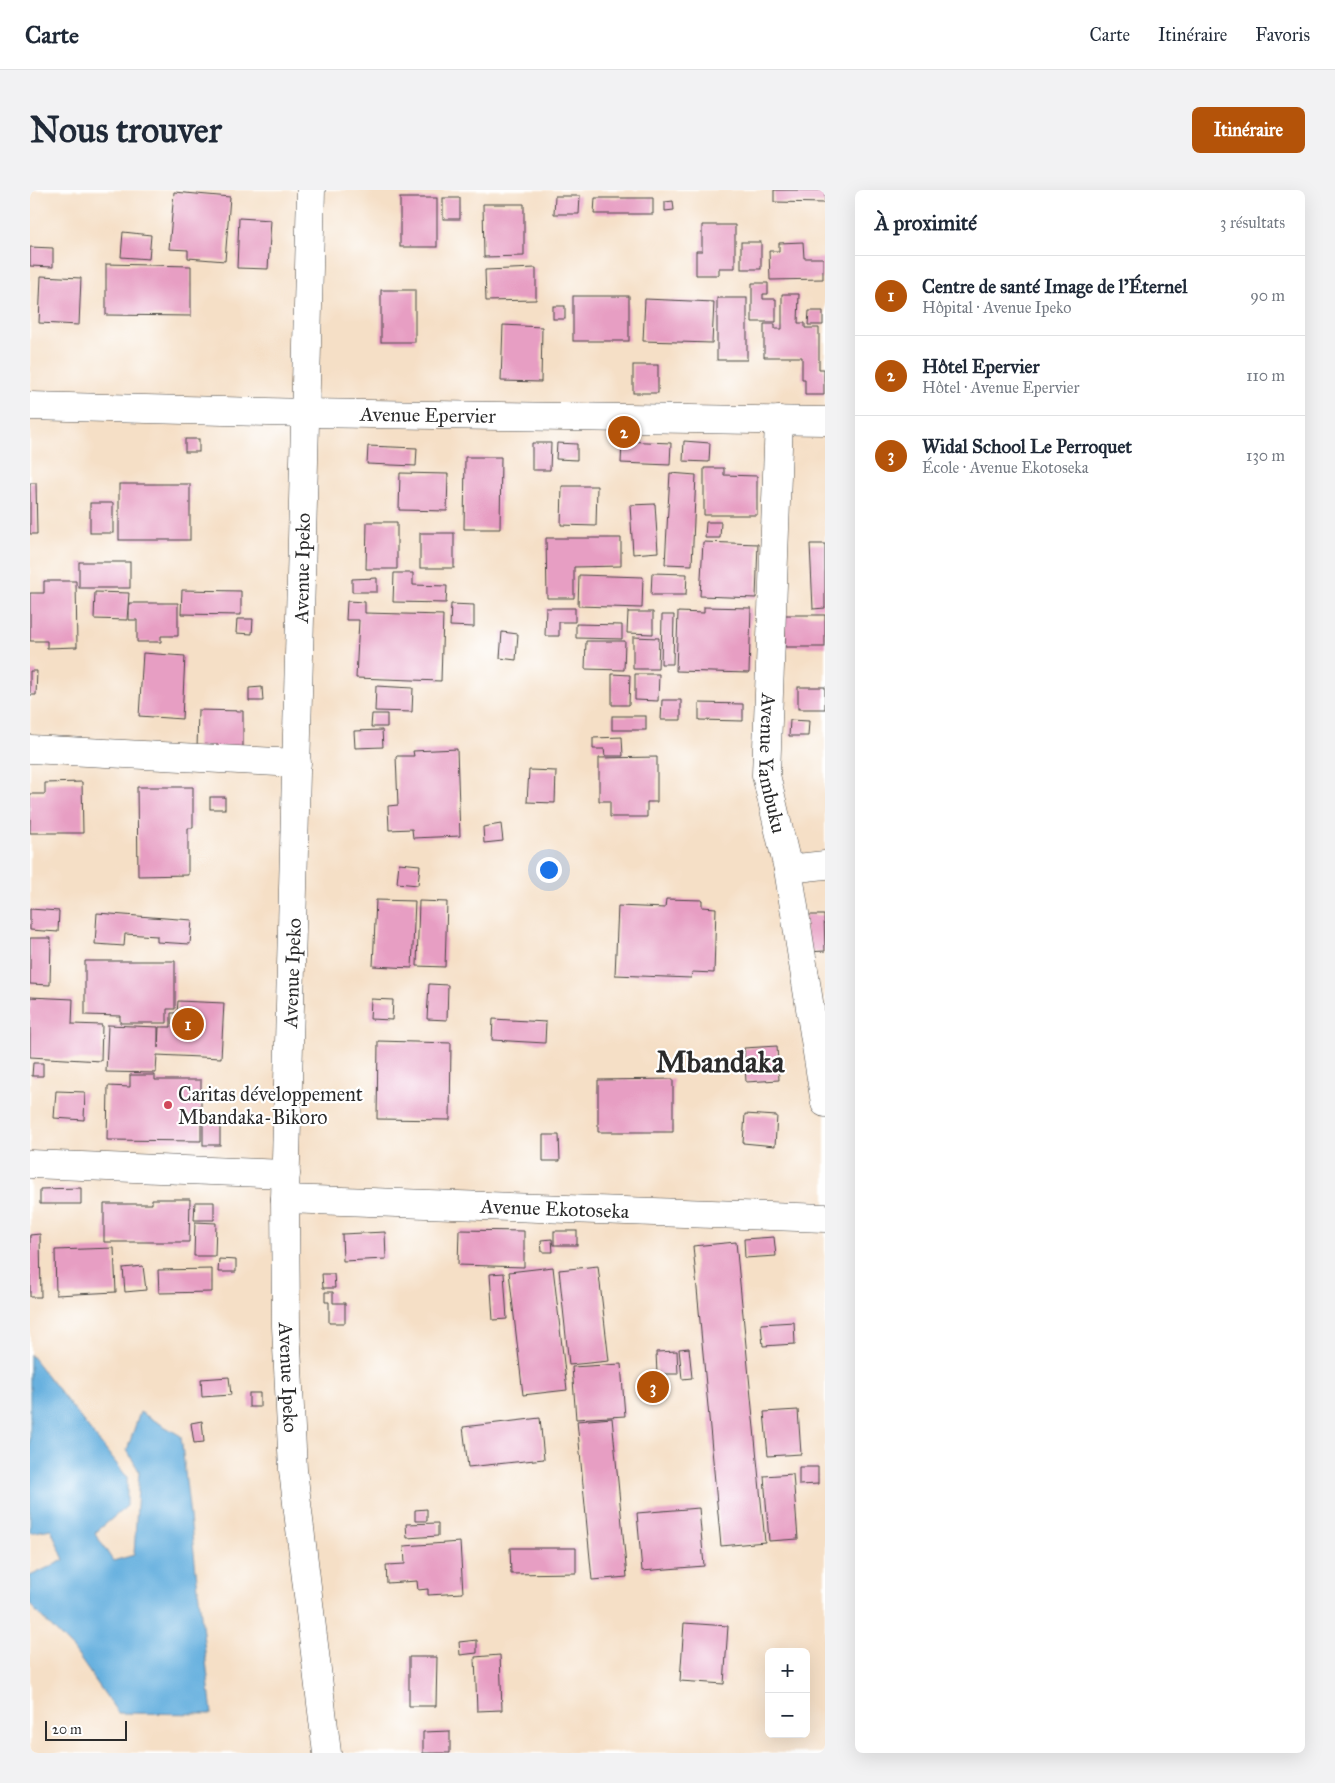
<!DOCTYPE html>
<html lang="fr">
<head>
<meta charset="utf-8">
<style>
  body { margin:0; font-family:"IM FELL Great Primer",serif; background:#f2f2f3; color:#1f2937 }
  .controls { position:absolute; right:15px; bottom:15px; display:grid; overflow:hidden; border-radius:8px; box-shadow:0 5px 20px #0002 }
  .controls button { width:45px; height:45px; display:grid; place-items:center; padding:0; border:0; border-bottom:1px solid #e0e1e3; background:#fff; color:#1f2937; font:25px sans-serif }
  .scale { position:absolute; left:15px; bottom:12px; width:82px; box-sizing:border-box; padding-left:5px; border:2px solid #2b2b2b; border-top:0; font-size:14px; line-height:18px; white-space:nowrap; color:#2b2b2b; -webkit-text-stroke:4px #fff; paint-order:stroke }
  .you { position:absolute; left:518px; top:679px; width:18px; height:18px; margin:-12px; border:4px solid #fff; border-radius:50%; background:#1a73e8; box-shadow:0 0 0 8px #1a73e833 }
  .badge { display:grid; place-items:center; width:32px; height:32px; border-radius:50%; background:#b45309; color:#fff; font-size:16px; font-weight:700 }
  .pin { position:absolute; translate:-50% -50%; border:2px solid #fff; box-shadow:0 1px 5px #0006 }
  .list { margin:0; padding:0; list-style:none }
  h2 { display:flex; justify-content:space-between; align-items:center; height:65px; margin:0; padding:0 20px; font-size:21px }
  h2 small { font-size:16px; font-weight:400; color:#747a83 }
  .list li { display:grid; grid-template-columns:32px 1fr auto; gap:15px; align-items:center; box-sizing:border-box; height:80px; padding:0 20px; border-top:1px solid #e0e1e3 }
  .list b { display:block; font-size:19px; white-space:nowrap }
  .list p { margin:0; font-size:16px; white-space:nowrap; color:#747a83 }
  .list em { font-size:16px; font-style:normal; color:#747a83 }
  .map { position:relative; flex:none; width:795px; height:1563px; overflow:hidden; border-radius:8px }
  header { display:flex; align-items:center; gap:30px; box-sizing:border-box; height:70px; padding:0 25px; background:#fff; border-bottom:1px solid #e0e1e3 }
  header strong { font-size:24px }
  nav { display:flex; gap:28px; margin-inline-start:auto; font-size:18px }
  .intro { display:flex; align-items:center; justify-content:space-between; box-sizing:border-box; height:120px; padding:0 30px }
  h1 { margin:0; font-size:35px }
  .button { padding:12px 22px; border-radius:8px; background:#b45309; color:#fff; font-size:18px; font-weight:700 }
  main { display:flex; gap:30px; padding:0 30px }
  aside { flex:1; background:#fff; border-radius:8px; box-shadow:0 5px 20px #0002 }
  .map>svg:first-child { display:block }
  .water { fill:#68b1df; stroke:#4a6e85 }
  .building { fill:#e79ec3 }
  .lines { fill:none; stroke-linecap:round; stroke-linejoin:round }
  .minor-casing { stroke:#494642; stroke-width:29 }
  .minor { stroke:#fff; stroke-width:28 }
  .poi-dot { fill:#d1495b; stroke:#fff; stroke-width:2 }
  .labels { text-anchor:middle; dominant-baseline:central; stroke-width:4.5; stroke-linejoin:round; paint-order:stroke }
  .street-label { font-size:20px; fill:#2b2b2b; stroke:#fff }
  .poi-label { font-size:20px; fill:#2b2b2b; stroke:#fff; text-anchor:start }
  .town-label { font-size:30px; font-weight:bold; fill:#2b2b2b; stroke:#fff }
</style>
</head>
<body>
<header>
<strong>Carte</strong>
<nav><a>Carte</a><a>Itinéraire</a><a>Favoris</a></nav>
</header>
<div class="intro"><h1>Nous trouver</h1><a class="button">Itinéraire</a></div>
<main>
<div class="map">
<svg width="795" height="1563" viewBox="0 0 795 1563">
  <rect width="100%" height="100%" fill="#fff"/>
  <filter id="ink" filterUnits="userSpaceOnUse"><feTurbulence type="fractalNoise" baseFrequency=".02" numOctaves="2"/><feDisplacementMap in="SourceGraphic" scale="10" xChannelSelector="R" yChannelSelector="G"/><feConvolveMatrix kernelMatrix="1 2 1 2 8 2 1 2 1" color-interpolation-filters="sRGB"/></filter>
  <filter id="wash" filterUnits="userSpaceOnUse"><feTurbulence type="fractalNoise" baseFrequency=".0096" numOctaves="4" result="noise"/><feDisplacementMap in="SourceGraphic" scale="20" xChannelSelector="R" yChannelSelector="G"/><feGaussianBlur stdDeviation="1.12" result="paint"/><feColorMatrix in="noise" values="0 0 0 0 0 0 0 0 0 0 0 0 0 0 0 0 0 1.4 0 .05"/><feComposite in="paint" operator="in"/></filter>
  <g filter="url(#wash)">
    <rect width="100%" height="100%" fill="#f5dfc6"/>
    <polygon class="water" points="0,1164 97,1287 97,1316 65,1343 83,1371 104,1365 109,1281 97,1260 110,1222 151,1246 182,1524 88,1523 44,1460 0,1415 0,1386 34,1370 21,1339 0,1343"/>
    <g id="blocks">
      <g class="building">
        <polygon points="744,0 795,0 795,13 744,12"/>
        <polygon points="144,2 200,7 195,71 158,68 158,60 139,59"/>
        <polygon points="525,6 550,6 549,24 524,24"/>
        <rect x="370" y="8" width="37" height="49"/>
        <rect x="413" y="8" width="17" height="21"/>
        <polygon points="565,8 623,8 623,24 564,24"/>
        <polygon points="643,11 644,20 635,21 635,12"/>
        <polygon points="453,14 494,14 494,66 454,67"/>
        <polygon points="209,28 241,30 238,79 207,78"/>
        <polygon points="672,35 705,35 705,78 689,78 689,85 666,85 666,61 672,61"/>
        <polygon points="93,42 121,45 119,69 91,67"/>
        <rect x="711" y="52" width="20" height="27"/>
        <polygon points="773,52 774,68 793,68 793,89 740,90 739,61 749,61 749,53"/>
        <polygon points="0,57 23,58 23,77 0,76"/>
        <polygon points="76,74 161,76 161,126 76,125"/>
        <polygon points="506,78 506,110 456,111 455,80"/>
        <polygon points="11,86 51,88 49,135 9,133"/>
        <polygon points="722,93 738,93 738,104 733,104 733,109 746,109 746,132 722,132"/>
        <rect x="351" y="100" width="34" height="52"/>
        <polygon points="752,104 769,104 768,133 775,133 775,138 789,138 789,179 794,179 794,205 775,205 775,189 772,189 772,167 734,167 734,134 745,134 745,139 752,139"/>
        <rect x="543" y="106" width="56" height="45"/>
        <rect x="687" y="108" width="30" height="62"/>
        <polygon points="615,109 684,112 682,153 613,151"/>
        <rect x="523" y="116" width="12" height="13"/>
        <polygon points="779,121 793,121 793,135 778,135"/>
        <polygon points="473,135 512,137 511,192 471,191"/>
        <rect x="603" y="175" width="25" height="28"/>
        <rect x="155" y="249" width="14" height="13"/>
        <polygon points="592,251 641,253 640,275 591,273"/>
        <polygon points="654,251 680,253 679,272 653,271"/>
        <polygon points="502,253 521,253 520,280 502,280"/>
        <polygon points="527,253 547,254 547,270 526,269"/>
        <polygon points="338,256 387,258 386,276 337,274"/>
        <polygon points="435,267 471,267 470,339 434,339"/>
        <polygon points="674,278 694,278 694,285 727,286 727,325 674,325"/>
        <polygon points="370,283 418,284 417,321 369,320"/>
        <polygon points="640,283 666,285 662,375 635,374"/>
        <polygon points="0,293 6,293 7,344 0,344"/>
        <rect x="89" y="294" width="71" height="56"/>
        <polygon points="532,296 567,296 566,336 531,335"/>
        <rect x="60" y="313" width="23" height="30"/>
        <polygon points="625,314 628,362 603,364 600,315"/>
        <polygon points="337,332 367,332 367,379 336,379"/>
        <polygon points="676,332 691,332 690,348 675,348"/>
        <rect x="390" y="343" width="34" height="35"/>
        <polygon points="516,348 591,348 591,376 544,377 544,408 517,408"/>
        <polygon points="673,352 728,354 726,408 670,406"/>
        <polygon points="780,354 795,354 795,418 783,419"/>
        <rect x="49" y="372" width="51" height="26"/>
        <polygon points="364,383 383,383 383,395 417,396 416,413 363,412"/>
        <polygon points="622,383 657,384 656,405 621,405"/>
        <polygon points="549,385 613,387 612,418 548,416"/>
        <polygon points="347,388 347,402 322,402 322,389"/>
        <polygon points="14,391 46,391 47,457 17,458 17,451 0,451 0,403 14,403"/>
        <polygon points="152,400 211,401 211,425 151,424"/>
        <polygon points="65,402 99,403 97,430 64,429"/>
        <polygon points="317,411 335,412 335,423 413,425 411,491 326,488 329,430 316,430"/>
        <polygon points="99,413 148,413 148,446 131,446 131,452 107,452 107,430 99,430"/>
        <polygon points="421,414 444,415 444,437 420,436"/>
        <polygon points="674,417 721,418 719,483 646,481 648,422 674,423"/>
        <polygon points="516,418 545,418 545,432 529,432 529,446 515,446"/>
        <polygon points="598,422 623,422 623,444 597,443"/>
        <polygon points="632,425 644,425 643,474 631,474"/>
        <rect x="755" y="425" width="40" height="32"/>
        <polygon points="207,429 223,429 222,444 206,443"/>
        <polygon points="546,434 592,435 592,449 546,448"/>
        <polygon points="472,442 488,444 486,470 470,468"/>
        <polygon points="603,447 629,448 628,479 603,479"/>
        <polygon points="556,451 595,451 594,480 555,479"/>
        <polygon points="113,463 155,466 152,529 109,526"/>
        <polygon points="0,481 7,481 6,505 0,505"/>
        <polygon points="582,484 600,485 599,515 582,515"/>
        <polygon points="605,484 629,484 628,511 605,510"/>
        <polygon points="346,496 383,498 382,522 345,521"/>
        <polygon points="232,497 233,511 219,511 219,498"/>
        <rect x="768" y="497" width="27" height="22"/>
        <polygon points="632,510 651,510 651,530 631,530"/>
        <polygon points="669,513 713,514 713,531 669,530"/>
        <polygon points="168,520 213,521 213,559 167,559"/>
        <polygon points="342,524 357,524 357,537 341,537"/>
        <rect x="582" y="526" width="34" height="14"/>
        <polygon points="760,530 779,531 778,546 759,546"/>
        <polygon points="352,540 353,557 325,558 324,541"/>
        <polygon points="592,547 593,566 575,566 574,559 563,559 563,548"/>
        <polygon points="427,559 430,646 383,648 382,639 359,640 358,616 368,615 366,566 384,566 383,561"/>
        <polygon points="627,567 627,612 617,612 617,627 580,627 580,611 569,611 569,568"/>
        <polygon points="499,580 526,581 525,613 497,612"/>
        <polygon points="52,592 53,643 0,643 0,604 15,604 15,593"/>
        <polygon points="107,597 163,597 163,638 158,638 158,685 108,686"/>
        <rect x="180" y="607" width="15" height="12"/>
        <polygon points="471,634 473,651 454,653 453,637"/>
        <polygon points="369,673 390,675 388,695 367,693"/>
        <polygon points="636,709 672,710 672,717 686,718 684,783 662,782 661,788 585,785 588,716 635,718"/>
        <polygon points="346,710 385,711 382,778 343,776"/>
        <polygon points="389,711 417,712 415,777 387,776"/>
        <polygon points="0,719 29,721 28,742 0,740"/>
        <polygon points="67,723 162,730 160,754 127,752 127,746 95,744 94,756 65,754"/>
        <polygon points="775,725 794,725 795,761 776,762"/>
        <polygon points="0,748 21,748 20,795 0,794"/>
        <polygon points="55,771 145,771 145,819 137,819 137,833 90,833 90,826 55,825"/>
        <polygon points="399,794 418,795 417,830 397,829"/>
        <polygon points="0,807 43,809 42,834 72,835 71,871 0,867"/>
        <polygon points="341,809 363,810 362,830 340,829"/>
        <polygon points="148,811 194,813 191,868 127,865 126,883 76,882 78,835 128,837 128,858 129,837 141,837 141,823 147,823"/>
        <polygon points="463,829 516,832 515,853 462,850"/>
        <polygon points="348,851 421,853 420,930 347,929"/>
        <polygon points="747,856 749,890 716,892 714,858"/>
        <polygon points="3,873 13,873 13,886 2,886"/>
        <polygon points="100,885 125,885 125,890 171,890 171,951 77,950 78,896 100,897"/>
        <polygon points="643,889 643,942 568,942 568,890"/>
        <polygon points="26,901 55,902 54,930 24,928"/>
        <polygon points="715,924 747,926 745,956 713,953"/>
        <rect x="173" y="931" width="17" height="24"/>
        <polygon points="513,945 529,945 530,971 513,971"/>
        <polygon points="51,998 51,1014 10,1014 10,999"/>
        <polygon points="122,1009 160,1009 159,1052 74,1052 74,1014 122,1014"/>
        <polygon points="165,1012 184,1012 184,1030 164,1030"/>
        <polygon points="165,1032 186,1033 185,1066 164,1066"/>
        <polygon points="429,1040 494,1041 494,1077 428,1075"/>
        <rect x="524" y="1041" width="23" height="14"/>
        <polygon points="355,1042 356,1069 313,1071 312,1044"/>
        <polygon points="10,1044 11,1107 0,1107 0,1045"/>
        <polygon points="744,1047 746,1066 715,1068 714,1049"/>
        <polygon points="522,1049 523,1062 512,1062 511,1050"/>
        <polygon points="706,1052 735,1352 691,1356 663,1056"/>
        <polygon points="84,1058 86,1102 26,1105 25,1060"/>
        <polygon points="189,1069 206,1070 206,1082 188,1082"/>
        <polygon points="113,1076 116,1100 95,1102 93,1078"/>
        <polygon points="568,1076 579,1171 539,1175 529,1080"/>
        <polygon points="523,1077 537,1200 493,1205 479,1082"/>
        <polygon points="182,1079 182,1102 129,1103 128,1080"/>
        <polygon points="474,1083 477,1129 463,1130 460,1084"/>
        <polygon points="292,1084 304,1084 305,1098 293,1098"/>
        <polygon points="295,1102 303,1102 303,1113 315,1113 315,1133 299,1133 299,1112 295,1112"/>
        <polygon points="764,1132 765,1154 733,1156 731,1134"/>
        <polygon points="659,1158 662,1188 652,1189 649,1159"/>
        <polygon points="647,1161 648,1184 627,1184 626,1162"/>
        <polygon points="591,1174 595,1226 546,1229 542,1177"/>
        <polygon points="199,1187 201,1205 172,1207 171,1189"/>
        <rect x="219" y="1203" width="11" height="14"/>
        <polygon points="768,1220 771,1264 738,1266 734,1222"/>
        <polygon points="510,1228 514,1269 438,1277 433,1237"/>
        <polygon points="582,1228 597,1387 562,1390 547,1231"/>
        <polygon points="172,1231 174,1252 164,1253 161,1233"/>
        <polygon points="769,1277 788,1277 788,1294 769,1295"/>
        <polygon points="763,1284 768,1349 739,1351 734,1286"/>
        <polygon points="669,1318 674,1376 612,1381 607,1323"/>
        <polygon points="397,1319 397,1331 385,1331 385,1320"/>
        <polygon points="408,1333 408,1346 377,1348 376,1334"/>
        <polygon points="430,1352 433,1403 398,1405 398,1399 388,1400 387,1391 357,1393 356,1375 375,1374 374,1356"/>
        <polygon points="480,1358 546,1358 546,1383 481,1384"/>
        <polygon points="654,1433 698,1436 694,1494 650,1491"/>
        <polygon points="447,1450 447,1463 430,1465 429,1452"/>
        <polygon points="470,1465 472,1520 447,1521 445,1467"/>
        <polygon points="379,1467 407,1467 406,1516 379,1516"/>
        <polygon points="420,1541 420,1563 393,1563 393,1542"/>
      </g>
    </g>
  </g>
  <g filter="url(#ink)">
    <use href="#blocks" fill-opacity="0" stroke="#494642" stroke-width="1"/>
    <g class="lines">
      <g class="minor-casing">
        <g id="minor">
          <path id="s1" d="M281 0 255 1009 256 1136 263 1280 297 1563"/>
          <path id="s2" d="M0 216 276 223 795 231"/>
          <path id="s3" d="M749 230 736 585 758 679 795 913"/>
          <polyline points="0,559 267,573"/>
          <polyline points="758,679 795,675"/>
          <polyline points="0,974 256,984"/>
          <path id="s4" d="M255 1009 795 1028"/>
        </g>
      </g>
      <use href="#minor" class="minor"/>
    </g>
  </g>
  <circle class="poi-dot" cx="138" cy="915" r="5"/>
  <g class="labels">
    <g class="street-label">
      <text stroke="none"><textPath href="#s2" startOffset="398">Avenue Epervier</textPath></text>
      <text transform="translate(272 378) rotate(-89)">Avenue Ipeko</text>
      <text stroke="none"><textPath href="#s3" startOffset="344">Avenue Yambuku</textPath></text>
      <text transform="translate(262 783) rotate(-88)">Avenue Ipeko</text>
      <text stroke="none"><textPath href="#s4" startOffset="270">Avenue Ekotoseka</textPath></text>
      <text stroke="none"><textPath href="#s1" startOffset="1188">Avenue Ipeko</textPath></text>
    </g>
    <g class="poi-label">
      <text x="148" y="904">Caritas développement<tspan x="148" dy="23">Mbandaka-Bikoro</tspan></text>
    </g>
    <g class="town-label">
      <text x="690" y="872">Mbandaka</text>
    </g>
  </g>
</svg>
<div class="controls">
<button>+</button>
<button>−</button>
</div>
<div class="scale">20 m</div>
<div class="you"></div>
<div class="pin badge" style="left:158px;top:834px">1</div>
<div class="pin badge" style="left:594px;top:242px">2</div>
<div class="pin badge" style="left:623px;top:1197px">3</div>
</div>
<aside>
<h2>À proximité<small>3 résultats</small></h2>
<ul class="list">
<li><span class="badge">1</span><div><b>Centre de santé Image de l'Éternel</b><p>Hôpital · Avenue Ipeko</p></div><em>90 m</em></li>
<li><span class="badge">2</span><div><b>Hôtel Epervier</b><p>Hôtel · Avenue Epervier</p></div><em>110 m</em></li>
<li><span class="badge">3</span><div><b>Widal School Le Perroquet</b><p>École · Avenue Ekotoseka</p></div><em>130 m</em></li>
</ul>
</aside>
</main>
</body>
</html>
